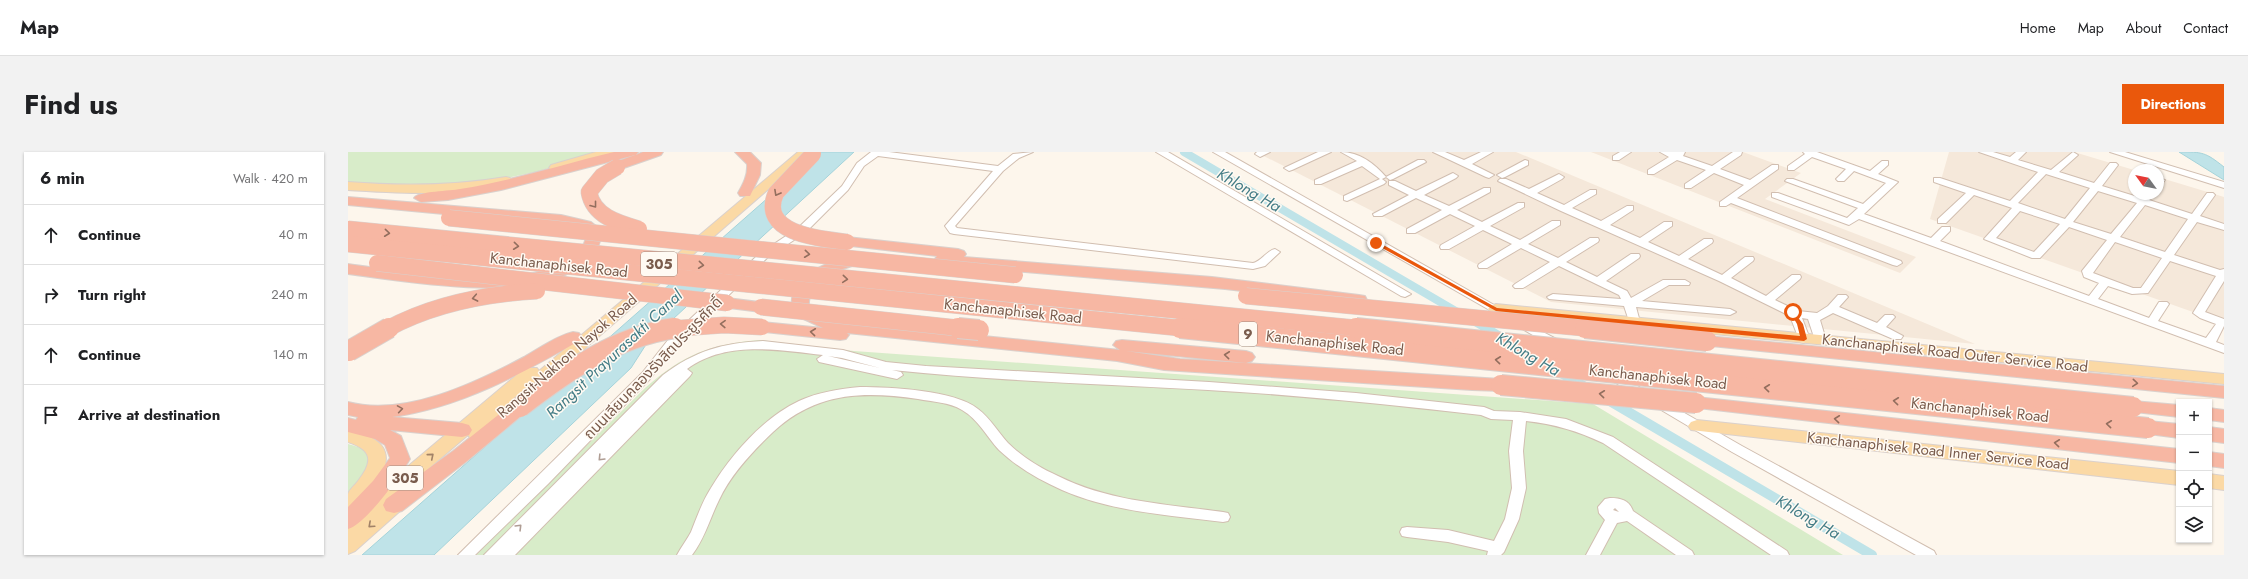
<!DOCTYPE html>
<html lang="en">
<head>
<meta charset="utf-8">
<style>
  body { margin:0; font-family:Jost,"Noto Sans Thai",sans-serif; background:#f2f2f2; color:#202124 }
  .controls { position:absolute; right:12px; bottom:12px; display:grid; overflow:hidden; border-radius:0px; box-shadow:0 1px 3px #0004 }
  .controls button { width:36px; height:36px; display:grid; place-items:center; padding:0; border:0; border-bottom:1px solid #e0e0e0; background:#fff; color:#202124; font:20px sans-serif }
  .compass { position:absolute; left:1780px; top:12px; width:36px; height:36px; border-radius:50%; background:#fff; box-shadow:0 1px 3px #0004; rotate:303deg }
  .stop { position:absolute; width:12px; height:12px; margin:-9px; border:3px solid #ea580c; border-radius:50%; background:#fff }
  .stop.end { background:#ea580c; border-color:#fff; box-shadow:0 1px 4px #0008 }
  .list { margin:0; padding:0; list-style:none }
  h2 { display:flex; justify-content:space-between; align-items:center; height:52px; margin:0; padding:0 16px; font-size:17px }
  h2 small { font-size:13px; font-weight:400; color:#757577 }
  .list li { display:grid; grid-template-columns:26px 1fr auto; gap:12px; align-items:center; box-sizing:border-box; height:60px; padding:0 16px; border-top:1px solid #e0e0e0 }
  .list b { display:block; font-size:15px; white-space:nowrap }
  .list em { font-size:13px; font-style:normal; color:#757577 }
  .icon { flex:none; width:22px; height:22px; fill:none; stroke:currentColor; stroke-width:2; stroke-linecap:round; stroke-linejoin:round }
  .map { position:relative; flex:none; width:1876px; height:403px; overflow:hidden; border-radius:0px }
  header { display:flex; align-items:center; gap:24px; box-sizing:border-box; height:56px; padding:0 20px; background:#fff; border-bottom:1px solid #e0e0e0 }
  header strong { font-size:19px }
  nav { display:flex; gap:22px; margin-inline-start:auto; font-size:14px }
  .intro { display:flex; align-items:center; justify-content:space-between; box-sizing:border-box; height:96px; padding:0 24px }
  h1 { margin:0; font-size:28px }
  .button { padding:10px 18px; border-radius:0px; background:#ea580c; color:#fff; font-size:14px; font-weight:700 }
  main { display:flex; gap:24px; padding:0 24px }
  aside { flex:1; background:#fff; border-radius:0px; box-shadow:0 1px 3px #0004 }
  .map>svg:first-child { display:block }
  .residential { fill:#f5e8da }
  .green { fill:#d8ecc9 }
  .water { fill:#bfe3e8; stroke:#a5d3da }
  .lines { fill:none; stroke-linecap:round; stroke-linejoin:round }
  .canal-far1 { stroke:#bfe3e8; stroke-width:8 }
  .canal { stroke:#bfe3e8; stroke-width:10 }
  .minor-casing { stroke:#d1beb0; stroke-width:2 }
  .major-casing { stroke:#dad1cd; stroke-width:2 }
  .highway-casing { stroke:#dad1cd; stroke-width:2 }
  .minor { fill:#fff; fill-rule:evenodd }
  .major { fill:#fbd9a5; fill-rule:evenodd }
  .highway { fill:#f7b7a3; fill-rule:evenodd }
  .highway-bridge-far1-casing { stroke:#dad1cd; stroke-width:17; stroke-linecap:butt }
  .highway-bridge-casing { stroke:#dad1cd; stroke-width:22; stroke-linecap:butt }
  .highway-bridge-far1 { stroke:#f7b7a3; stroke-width:16 }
  .highway-bridge { stroke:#f7b7a3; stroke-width:20 }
  .oneway { stroke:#936e5e }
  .oneway2 { stroke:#a18267 }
  .oneway3 { stroke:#af9d94 }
  .route { fill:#ea580c }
  .labels { text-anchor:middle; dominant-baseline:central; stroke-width:3; stroke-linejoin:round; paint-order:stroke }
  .shield { fill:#fffaf3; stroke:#a28b7f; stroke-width:1 }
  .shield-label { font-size:14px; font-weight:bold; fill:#7a5c4d }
  .street-label { font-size:15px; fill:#7a5c4d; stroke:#fffaf3 }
  .water-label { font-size:16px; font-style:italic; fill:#437c86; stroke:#fffaf3 }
</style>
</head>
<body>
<header>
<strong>Map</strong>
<nav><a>Home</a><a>Map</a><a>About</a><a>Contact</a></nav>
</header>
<div class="intro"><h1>Find us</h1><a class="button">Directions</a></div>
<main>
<aside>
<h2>6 min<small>Walk · 420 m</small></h2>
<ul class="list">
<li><svg class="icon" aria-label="ahead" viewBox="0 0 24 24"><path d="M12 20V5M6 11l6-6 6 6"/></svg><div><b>Continue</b></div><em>40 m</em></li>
<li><svg class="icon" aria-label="right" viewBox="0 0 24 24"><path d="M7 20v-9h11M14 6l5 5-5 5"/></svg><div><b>Turn right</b></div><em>240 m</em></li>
<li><svg class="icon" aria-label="ahead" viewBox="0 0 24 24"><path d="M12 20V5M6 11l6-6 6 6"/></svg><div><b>Continue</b></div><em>140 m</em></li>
<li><svg class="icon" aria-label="arrive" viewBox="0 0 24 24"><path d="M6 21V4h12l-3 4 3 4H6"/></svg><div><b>Arrive at destination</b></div></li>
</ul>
</aside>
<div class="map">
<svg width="1876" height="403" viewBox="0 0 1876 403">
  <rect width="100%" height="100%" fill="#fdf6ec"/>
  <g class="residential">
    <polygon points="908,0 1168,0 1627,192 1203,150"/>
    <polygon points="1243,0 1395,0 1453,21 1417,47 1568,105 1552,121"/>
    <polygon points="1601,0 1726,0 1786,18 1786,42 1810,42 1810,25 1876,45 1876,171 1582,67"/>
  </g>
  <g class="green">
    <polygon points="0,0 259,0 187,20 120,34 0,32"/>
    <path d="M412 188 506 199 1245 252 1495 403H128L297 236C336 202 362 192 412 188Z"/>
    <path d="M0 292C13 295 19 298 25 310L0 342Z"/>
  </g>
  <g class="water">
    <polygon points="472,0 506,0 299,191 283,216 86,403 14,403"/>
    <path d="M1831 0C1855 0 1857 0 1876 15V28Z"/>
  </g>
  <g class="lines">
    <g class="canal-far1">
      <polyline points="836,0 1111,161"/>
      <polyline points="1124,168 1139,177"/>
    </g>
    <g class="canal">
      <polyline points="1137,176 1152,185"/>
      <polyline points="1213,221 1239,236"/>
      <polyline points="1260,248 1524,403"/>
    </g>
    <g class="minor-casing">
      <g id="minor">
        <path d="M523 0H541L650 14 665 2 685 0 671 6 655 19 607 74 609 76 905 111C914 109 918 99 927 97L932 100 917 114 905 117 606 82 602 81 597 74 645 19 530 4 516 14 500 38 458 80 419 106 328 194 302 227 200 332 127 403H110L294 221 320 188 411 102 450 76 494 34 509 11Z"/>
        <polygon points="808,0 820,0 1063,142 1057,145 1053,144"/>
        <polygon points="865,0 877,0 1162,162 1156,165 1152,164"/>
        <polygon points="909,0 922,0 912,5 907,2"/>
        <polygon points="970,0 983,0 944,18 941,19 936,16"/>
        <path d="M993 0C1011 0 1026 11 1038 25L1070 8H1076L1078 10 1045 27 1042 28 1038 25 1034 27 1038 30 1036 32 999 49 996 48V44L1032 27 1014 14 973 32H967V28L1009 9Z"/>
        <polygon points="1085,0 1097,0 1116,8 1133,0 1145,0 1124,12 1146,23 1141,26 1138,25"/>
        <polygon points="1272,0 1283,0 1271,8 1265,8 1265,4"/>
        <polygon points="1312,0 1337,0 1335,4 1364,14 1385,0 1394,0 1393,3 1372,17 1402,28 1424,13 1430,13 1430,17 1389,46 1553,109 1554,111 1549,114 1545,113 1383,51 1378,54 1372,54 1372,50 1396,33 1366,21 1343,36 1337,36 1337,32 1358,18 1329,8 1306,22 1300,22 1300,18 1321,5"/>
        <path d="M1455 0H1469L1522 19 1534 9H1540V13L1530 22 1550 30 1516 62 1583 86 1594 75H1602V79L1592 89 1741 144 1751 131 1736 125 1734 119 1759 88 1721 75 1692 106H1684L1636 87 1664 56 1626 43 1598 71H1590V67L1618 41 1586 30V26H1592L1662 49 1690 20 1631 0H1645L1662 5 1668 0H1678L1670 8 1703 18 1725 0 1730 3 1711 20 1746 31 1762 11H1768L1770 13 1754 34 1793 46 1796 42H1806L1801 48 1844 62 1859 41H1865L1867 43 1852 64 1876 72V78L1849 70 1826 103 1872 118 1876 117V129L1857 160 1876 167V174L1868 190 1876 193V201L1511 67 1501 73 1424 45V41H1430L1499 66 1510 56 1437 29 1439 27H1445L1515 52 1538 31 1506 19 1496 29H1490L1488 27 1498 17 1464 5 1446 18H1440V14L1457 2ZM1698 22 1742 36 1717 67 1670 51ZM1750 39 1789 51 1763 82 1725 70ZM1797 53 1840 67 1817 100 1772 85ZM1672 59 1712 72 1686 100 1648 86ZM1767 90 1814 106 1793 136H1785L1745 121ZM1822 109 1868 124 1845 161 1852 166 1868 172 1858 186 1810 169 1821 152 1819 150H1811L1801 166 1750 147 1760 134 1784 142 1800 141Z"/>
        <polygon points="1762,0 1777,0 1876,30 1876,36"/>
        <polygon points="1177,8 1180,9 1180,13 1157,25 1154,26 1149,23"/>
        <polygon points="1105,21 1110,24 1108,26 1076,43 1101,54 1136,36 1142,36 1142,40 1109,58 1134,70 1170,51 1176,51 1176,55 1142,74 1172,88 1204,69 1212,69 1212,73 1180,92 1210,106 1242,86 1250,86 1251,88 1250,90 1218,110 1249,125 1283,102 1291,102 1292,104 1291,106 1258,129 1279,139 1283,146 1315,128 1337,128 1342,131 1341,133 1321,133 1294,149 1382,157 1388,160 1382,163 1288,155 1292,170 1290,172 1282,172 1276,154 1201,147 1199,145 1205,142 1273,147 1271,143 1211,114 1175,136 1167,136 1165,134 1167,132 1202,110 1173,96 1139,116 1131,116 1130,114 1131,112 1164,92 1135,78 1101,97 1093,97 1092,95 1093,93 1127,74 1102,62 1067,81 1059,81 1059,77 1094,58 1068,46 1034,64 1026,64 1025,62 1061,43 1041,33 1041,29 1047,29 1068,39"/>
        <polygon points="1211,22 1216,25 1214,27 1189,41 1216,53 1242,38 1248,38 1248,42 1224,56 1253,69 1279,54 1285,54 1285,58 1262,73 1292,86 1316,70 1324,70 1324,74 1300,90 1331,104 1356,87 1364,87 1365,89 1364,91 1340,107 1374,123 1397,105 1405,105 1406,107 1405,109 1383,126 1418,144 1444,123 1452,123 1453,125 1452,127 1427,148 1450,159 1469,161 1480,154 1490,143 1498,143 1500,145 1491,155 1529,171 1537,163 1545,163 1547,165 1538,175 1555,184 1553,187 1545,187 1485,161 1472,168 1478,188 1476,191 1468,191 1460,167 1454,166 1462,187 1456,191 1452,190 1442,164 1371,129 1213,59 1150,29 1152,27 1158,27 1181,37"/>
        <polygon points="1810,26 1817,28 1813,33 1810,34"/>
        <polygon points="1172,168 1214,190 1216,193 1210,197 1206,196 1168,173 1166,171 1168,169"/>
        <path d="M415 189 495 198 538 210 578 214 861 230 1008 241 1136 255 1146 259 1172 260 1218 267 1265 285 1439 399 1441 403H1423L1255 291C1230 279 1206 272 1178 269L1175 299 1178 336 1171 367 1156 400 1153 403H1139L1140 399 1100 390 1059 385 1054 384 1052 380 1054 376 1059 375 1100 378 1146 389 1157 367 1164 336 1161 299 1165 268 1143 267 1133 263C1042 253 951 243 860 238 754 232 649 229 544 218L553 220 555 223 549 227 471 210 469 207 475 203C430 198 378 188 339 217L344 221 342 224 167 403H136L315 223C347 199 374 191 415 189ZM480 204 494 206 532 216Z"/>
        <polygon points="1265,220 1394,294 1586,399 1588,403 1568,403 1384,300 1261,227 1259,224"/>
        <path d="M512 235C542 235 607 238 630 257 642 266 650 280 660 291 674 305 692 316 710 324 762 350 819 352 875 360L880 361 882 365 880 369 875 370C821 363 764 360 714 338 691 328 669 315 651 298 639 285 630 267 614 258 601 250 585 250 570 247 515 239 468 240 425 280 405 299 383 322 371 348 362 366 357 386 344 403H329C333 395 339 388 343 380 349 365 354 350 363 336 383 303 415 266 451 249 470 240 491 237 512 235Z"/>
        <path d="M1262 346C1273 346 1281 348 1285 359L1344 399 1346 403H1328L1279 369 1269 371 1252 403H1238L1257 368 1251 361 1250 355 1257 347ZM1267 356 1271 360 1265 358Z"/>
      </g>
    </g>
    <g class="major-casing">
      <g id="major">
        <polygon points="248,0 267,0 265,3 207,20 201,16 203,13"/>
        <path d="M450 0H463L134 286 128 288 122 286 120 283 54 339 61 341 63 346 61 351 7 399 0 402V364L6 359 0 361C0 356 0 347 0 342 1 338 7 333 10 329 25 310 25 298 0 290V278C8 280 17 282 24 286 57 304 23 339 8 358L177 216H189L191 219Z"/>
        <path d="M158 25 162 26 164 29 162 32C110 45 53 41 0 38V30C53 34 105 34 158 25Z"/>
        <polygon points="1148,152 1876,222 1876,232 1143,160 1140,157 1143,154"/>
        <polygon points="1349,268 1831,319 1831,333 1343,278 1340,274 1343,270"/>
        <polygon points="1861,322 1876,324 1876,338 1861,336"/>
      </g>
    </g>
    <g class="highway-casing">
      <g id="highway">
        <path d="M266 0H290L288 3 295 0H315L313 3 273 17 268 16 266 13 268 10 287 3 153 38 100 48 73 50 66 46C70 39 103 39 112 37 165 29 215 12 266 0Z"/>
        <path d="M387 0H402L413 11 412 23 402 44H392L390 41C395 32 400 23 399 12Z"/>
        <path d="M0 45 213 63 243 70 253 78C255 91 247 101 237 109 233 112 228 117 223 120 174 150 56 129 0 122V112C61 120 172 144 223 104 232 98 239 92 238 80L233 77 213 73 0 53Z"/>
        <polygon points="499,85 610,97 616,99 618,102 616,105 864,125 1011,143 1017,144 1019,148 1017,152 1011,153 877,137 594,113 588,111 586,108 589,104 494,93 491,90 494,87"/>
        <path d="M513 102 519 104 521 107 519 110C493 117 458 124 461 157L489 169 772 198 765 193 768 189 774 188 898 199 904 201 907 205 904 209 898 211 778 199 832 207 1153 227 1160 229 1162 233 1160 237 1153 239 1124 238 816 218 769 209 499 181 501 183 498 187 492 188 408 179 405 175 408 171 414 170 475 176 447 163C443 157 443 148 445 142 455 116 489 107 513 102Z"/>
        <polygon points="379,146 419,151 421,155 419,159 413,160 373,155 371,151 373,147"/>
        <path d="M225 180 231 181 234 185 231 189C171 223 113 255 44 265L114 271 121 273 124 278 121 283 114 285 42 278 53 284 62 307C52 324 18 372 0 377V355L25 329 42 306 37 293 27 287 0 280V266L8 268 10 265 0 263V250C57 265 127 231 176 205 192 196 208 184 225 180Z"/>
        <polygon points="1359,184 1876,234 1876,246 1353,193 1350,189 1353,185"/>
        <polygon points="1348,245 1831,297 1831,311 1341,255 1338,251 1341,247"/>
        <polygon points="172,249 179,251 182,255 179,259 119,309 54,359 46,361 38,359 35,353 38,347 105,299 165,251"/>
        <polygon points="1785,249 1831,253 1831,265 1778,259 1775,255 1778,251"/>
        <polygon points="1861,256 1876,258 1876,270 1861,268"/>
        <polygon points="1800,269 1831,272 1831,286 1793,281 1790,276 1793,271"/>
        <polygon points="1861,275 1876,277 1876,291 1861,289"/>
        <polygon points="1861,300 1876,302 1876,316 1861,314"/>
      </g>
    </g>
    <use href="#minor" class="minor"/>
    <use href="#major" class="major"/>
    <use href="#highway" class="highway"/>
    <g class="highway-bridge-far1-casing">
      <g id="highway-bridge-far1">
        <path d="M465 2 428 41C410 82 473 87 499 90"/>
        <path d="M269 15 254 24 241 40C245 64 270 71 291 77"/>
        <polyline points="101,66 667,123"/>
        <polyline points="0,77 1018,177"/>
        <polyline points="0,92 842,177"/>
        <polyline points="29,111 379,151"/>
        <polyline points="898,144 1246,177"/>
        <polyline points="413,155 620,177"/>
        <path d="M39 177C85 152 137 142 189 139"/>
        <polyline points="320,177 376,173 414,175"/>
      </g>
    </g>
    <g class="highway-bridge-casing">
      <g id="highway-bridge">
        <polyline points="610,176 631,178"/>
        <polyline points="832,176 1800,276"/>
        <polyline points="1008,176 1785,255"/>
        <polyline points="1237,176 1359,189"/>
        <polyline points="1,199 41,176"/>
        <polyline points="1153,233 1348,251"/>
        <path d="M172 255C219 219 267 185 327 176"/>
      </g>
    </g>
    <use href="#highway-bridge-far1" class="highway-bridge-far1"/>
    <use href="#highway-bridge" class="highway-bridge"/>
  </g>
  <defs><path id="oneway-chevron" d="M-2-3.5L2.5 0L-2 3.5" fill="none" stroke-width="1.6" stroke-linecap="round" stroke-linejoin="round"/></defs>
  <g class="oneway">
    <use href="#oneway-chevron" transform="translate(429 41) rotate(119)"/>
    <use href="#oneway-chevron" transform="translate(246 53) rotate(52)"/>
    <use href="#oneway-chevron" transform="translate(39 81) rotate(6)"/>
    <use href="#oneway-chevron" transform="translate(168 94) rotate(6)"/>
    <use href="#oneway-chevron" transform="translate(459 102) rotate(6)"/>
    <use href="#oneway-chevron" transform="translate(353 113) rotate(6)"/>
    <use href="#oneway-chevron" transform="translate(497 127) rotate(5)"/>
    <use href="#oneway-chevron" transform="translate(127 146) rotate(169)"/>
    <use href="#oneway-chevron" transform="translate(375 172) rotate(-178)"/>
    <use href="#oneway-chevron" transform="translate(465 180) rotate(-174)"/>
    <use href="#oneway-chevron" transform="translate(879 203) rotate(-174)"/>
    <use href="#oneway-chevron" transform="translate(1150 208) rotate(-174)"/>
    <use href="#oneway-chevron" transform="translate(1787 231) rotate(5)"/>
    <use href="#oneway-chevron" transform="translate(1419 236) rotate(-174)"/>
    <use href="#oneway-chevron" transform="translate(1254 242) rotate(-174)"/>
    <use href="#oneway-chevron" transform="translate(1548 249) rotate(-174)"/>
    <use href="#oneway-chevron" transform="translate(52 257) rotate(-9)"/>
    <use href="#oneway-chevron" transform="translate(1489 267) rotate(-174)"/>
    <use href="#oneway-chevron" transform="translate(1761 272) rotate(-174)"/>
    <use href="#oneway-chevron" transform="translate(1709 291) rotate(-174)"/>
  </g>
  <g class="oneway2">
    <use href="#oneway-chevron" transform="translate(83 304) rotate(-40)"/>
    <use href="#oneway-chevron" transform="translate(23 373) rotate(138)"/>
  </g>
  <g class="oneway3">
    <use href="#oneway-chevron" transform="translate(253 306) rotate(134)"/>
    <use href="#oneway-chevron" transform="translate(171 375) rotate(-45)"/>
  </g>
  <polygon class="route" points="1027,90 1030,90 1149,156 1452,184 1449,172 1442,160 1445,159 1455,172 1459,187 1456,189 1148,159 1027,92"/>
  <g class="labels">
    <g class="shield">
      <rect x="293" y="100" width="36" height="24" rx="3"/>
      <rect x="891" y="170" width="18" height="24" rx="3"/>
      <rect x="39" y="314" width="36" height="24" rx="3"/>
    </g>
    <g class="shield-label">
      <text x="311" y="112">305</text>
      <text x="900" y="182">9</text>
      <text x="57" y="326">305</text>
    </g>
    <g class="street-label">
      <text transform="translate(211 113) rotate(6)">Kanchanaphisek Road</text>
      <text transform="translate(665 159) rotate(6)">Kanchanaphisek Road</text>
      <text transform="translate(987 191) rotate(6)">Kanchanaphisek Road</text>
      <text transform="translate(1607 201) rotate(6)">Kanchanaphisek Road Outer Service Road</text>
      <text transform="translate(219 204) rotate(-41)">Rangsit-Nakhon Nayok Road</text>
      <text transform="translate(305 216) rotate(-46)">ถนนเลียบคลองรังสิตประยูรศักดิ์</text>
      <text transform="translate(1310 225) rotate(6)">Kanchanaphisek Road</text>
      <text transform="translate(1632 258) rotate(6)">Kanchanaphisek Road</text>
      <text transform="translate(1590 299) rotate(6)">Kanchanaphisek Road Inner Service Road</text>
    </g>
    <g class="water-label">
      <text transform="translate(901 38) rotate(30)">Khlong Ha</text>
      <text transform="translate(266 202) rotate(-43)">Rangsit Prayurasakti Canal</text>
      <text transform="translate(1180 202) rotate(30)">Khlong Ha</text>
      <text transform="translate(1460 365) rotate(30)">Khlong Ha</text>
    </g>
  </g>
</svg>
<div class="controls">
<button>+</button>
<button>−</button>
<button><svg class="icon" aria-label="locate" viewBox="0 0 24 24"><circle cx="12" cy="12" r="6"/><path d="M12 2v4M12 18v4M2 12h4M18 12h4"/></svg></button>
<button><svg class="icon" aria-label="layers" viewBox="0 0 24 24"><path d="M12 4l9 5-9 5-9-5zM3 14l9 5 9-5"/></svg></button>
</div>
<svg class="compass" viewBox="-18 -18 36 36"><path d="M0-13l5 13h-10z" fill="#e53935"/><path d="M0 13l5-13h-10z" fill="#757577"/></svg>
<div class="stop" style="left:1445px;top:160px"></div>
<div class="stop end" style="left:1028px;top:91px"></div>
</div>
</main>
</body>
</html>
